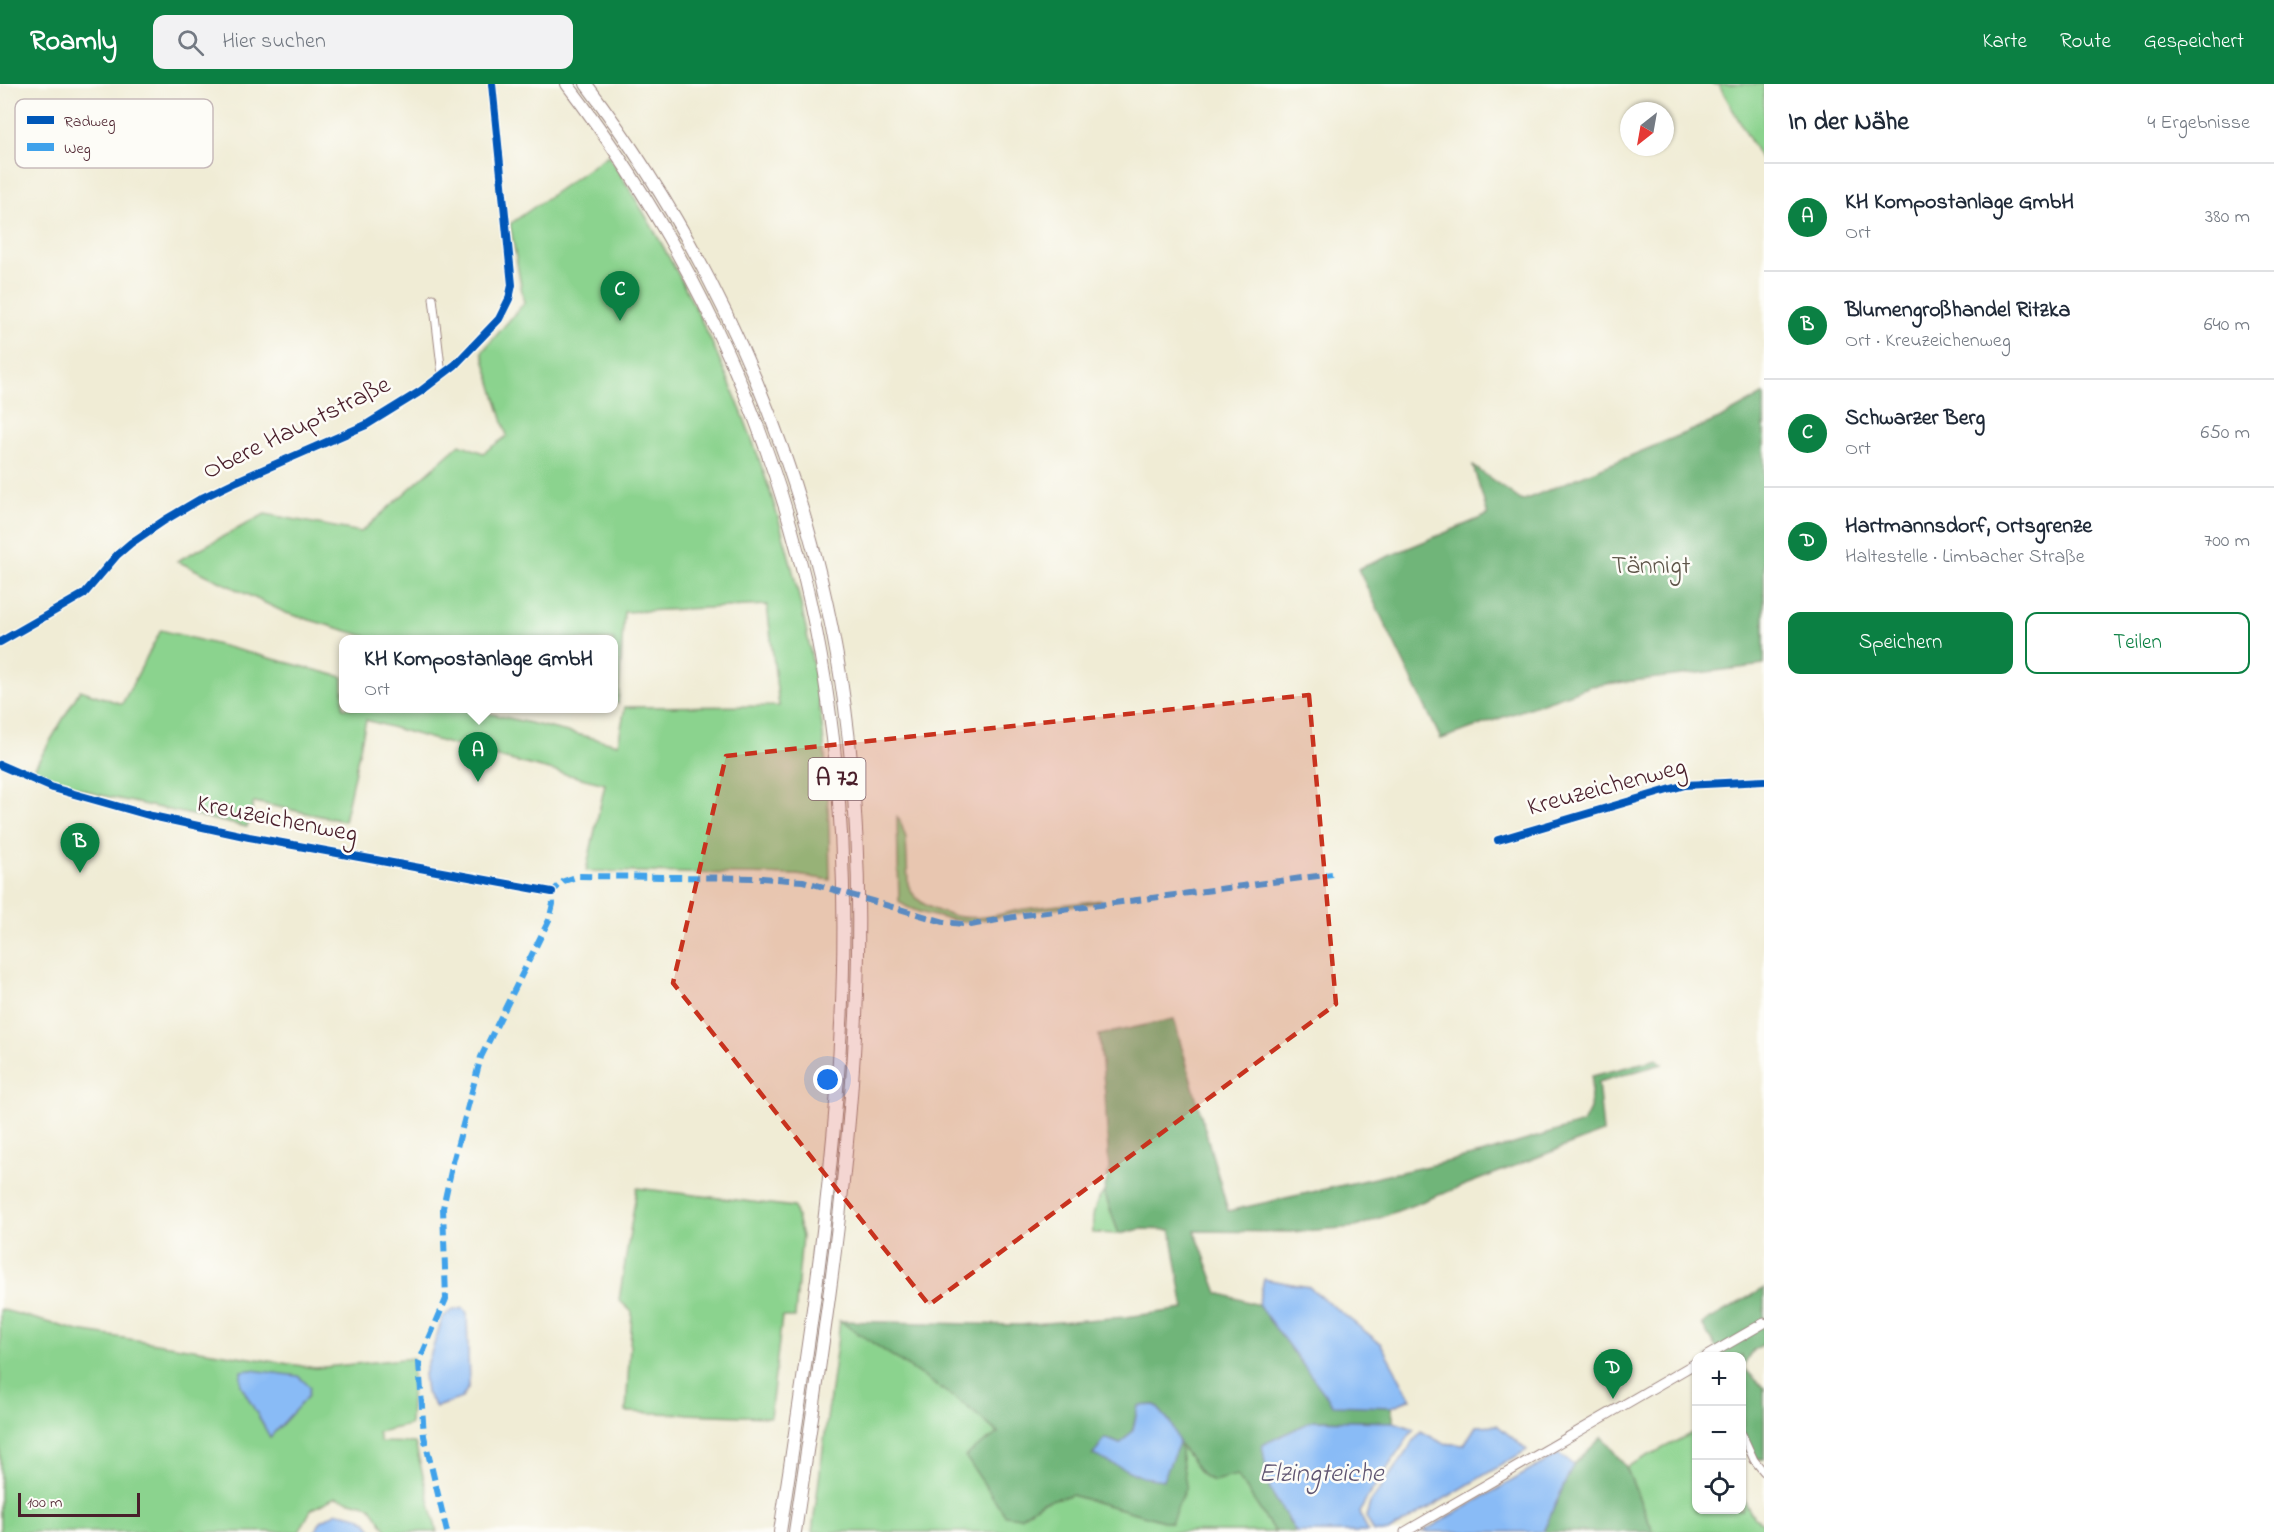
<!DOCTYPE html>
<html lang="de">
<head>
<meta charset="utf-8">
<style>
  body { margin:0; font-family:"Indie Flower",sans-serif; background:#f2f2f3; color:#1f2937 }
  .controls { position:absolute; right:18px; bottom:18px; display:grid; overflow:hidden; border-radius:12px; box-shadow:0 2px 4px #0004 }
  .controls button { width:54px; height:54px; display:grid; place-items:center; padding:0; border:0; border-bottom:2px solid #e0e1e3; background:#fff; color:#1f2937; font:30px sans-serif }
  .compass { position:absolute; left:1620px; top:18px; width:54px; height:54px; border-radius:50%; background:#fff; box-shadow:0 2px 4px #0004; rotate:211deg }
  .scale { position:absolute; left:18px; bottom:15px; width:122px; box-sizing:border-box; padding-left:6px; border:3px solid #4a1f2b; border-top:0; font-size:16px; line-height:21px; white-space:nowrap; color:#4a1f2b; -webkit-text-stroke:4px #fdfcf7; paint-order:stroke }
  .you { position:absolute; left:828px; top:996px; width:21px; height:21px; margin:-15px; border:4px solid #fff; border-radius:50%; background:#1a73e8; box-shadow:0 0 0 9px #1a73e833 }
  .badge { display:grid; place-items:center; width:39px; height:39px; border-radius:50%; background:#0b8043; color:#fff; font-size:20px; font-weight:700 }
  .pin { position:absolute; translate:-50% -50px; filter:drop-shadow(0 2px 3px #0008) }
  .pin::after { content:''; position:absolute; top:32px; width:21px; height:18px; background:inherit; clip-path:polygon(0 0,100% 0,50% 100%) }
  .popup { position:absolute; left:339px; top:551px; width:279px; height:78px; box-sizing:border-box; display:grid; place-content:center; border-radius:12px; background:#fff; filter:drop-shadow(0 2px 4px #0005); font-size:20px; white-space:nowrap; color:#747a83 }
  .popup b { font-size:22px; color:#1f2937 }
  .popup::after { content:''; position:absolute; left:50%; top:100%; margin-left:-12px; border:12px solid transparent; border-top-color:#fff }
  .list { margin:0; padding:0; list-style:none }
  h2 { display:flex; justify-content:space-between; align-items:center; height:78px; margin:0; padding:0 24px; font-size:26px }
  h2 small { font-size:20px; font-weight:400; color:#747a83 }
  .list li { display:grid; grid-template-columns:39px 1fr auto; gap:18px; align-items:center; box-sizing:border-box; height:108px; padding:0 24px; border-top:2px solid #e0e1e3 }
  .list b { display:block; font-size:22px; white-space:nowrap }
  .list p { margin:0; font-size:20px; white-space:nowrap; color:#747a83 }
  .list em { font-size:20px; font-style:normal; color:#747a83 }
  .actions { display:flex; gap:12px; padding:18px 24px }
  .actions a { flex:1; padding:14px 0; border:2px solid #0b8043; border-radius:12px; text-align:center; font-size:21px; color:#0b8043 }
  .actions .main { background:#0b8043; color:#fff }
  .icon { flex:none; width:33px; height:33px; fill:none; stroke:currentColor; stroke-width:2; stroke-linecap:round; stroke-linejoin:round }
  .map { position:relative; flex:none; width:1764px; height:1448px; overflow:hidden }
  header { display:flex; align-items:center; gap:36px; box-sizing:border-box; height:84px; padding:0 30px; background:#0b8043; color:#fff }
  header strong { font-size:28px }
  nav { display:flex; gap:33px; margin-inline-start:auto; font-size:21px }
  .search { width:420px; height:54px; background:#f2f2f3; display:flex; align-items:center; gap:15px; box-sizing:border-box; padding:0 21px; border-radius:12px; color:#747a83; font-size:22px }
  main { display:flex }
  aside { flex:1; background:#fff }
  .map>svg:first-child { display:block }
  .green { fill:#8bd38e; stroke:#6a795c; stroke-width:1.5; fill-rule:evenodd }
  .forest { fill:#70b579; stroke:#5d6a52; stroke-width:1.5; fill-rule:evenodd }
  .water { fill:#89bbf6; stroke:#6a6d90; stroke-width:1.5 }
  .lines { fill:none; stroke-linecap:round; stroke-linejoin:round }
  .minor-casing { stroke:#9d8680; stroke-width:9 }
  .secondary-casing { stroke:#9d8680; stroke-width:11 }
  .motorway-casing { stroke:#9d8680; stroke-width:14 }
  .minor { stroke:#fff; stroke-width:7 }
  .secondary { stroke:#fff; stroke-width:9 }
  .motorway { stroke:#fff; stroke-width:12 }
  .quiet { stroke:#40a2eb; stroke-width:6; stroke-dasharray:12 6; stroke-linecap:butt }
  .cycleway-casing { stroke:#fdfcf7; stroke-width:11 }
  .cycleway { stroke:#0057b8; stroke-width:8 }
  .marked { fill:#c8321e; fill-opacity:0.2; stroke:#c8321e; stroke-width:4.5; stroke-dasharray:12 8; stroke-linejoin:round }
  .labels { text-anchor:middle; dominant-baseline:central; stroke-width:5; stroke-linejoin:round; paint-order:stroke }
  .shield { fill:#fdfcf7; stroke:#806168; stroke-width:1.5 }
  .shield-label { font-size:24px; font-weight:bold; fill:#4a1f2b }
  .street-label { font-size:26px; fill:#4a1f2b; stroke:#fdfcf7 }
  .park-label { font-size:26px; fill:#5e5549; stroke:#fdfcf7 }
  .water-label { font-size:27px; font-style:italic; fill:#605672; stroke:#fdfcf7 }
  .key { fill:#fdfcf7; stroke:#c7baba; stroke-width:1.5 }
  .key-label { font-size:16px; fill:#4a1f2b }
</style>
</head>
<body>
<header>
<strong>Roamly</strong>
<div class="search"><svg class="icon" aria-label="search" viewBox="0 0 24 24"><circle cx="10" cy="10" r="6"/><path d="M15 15l6 6"/></svg>Hier suchen</div>
<nav><a>Karte</a><a>Route</a><a>Gespeichert</a></nav>
</header>
<main>
<div class="map">
<svg width="1764" height="1448" viewBox="0 0 1764 1448">
  <rect width="100%" height="100%" fill="#fdfcf7"/>
  <filter id="ink" filterUnits="userSpaceOnUse"><feTurbulence type="fractalNoise" baseFrequency=".0167" numOctaves="2"/><feDisplacementMap in="SourceGraphic" scale="12" xChannelSelector="R" yChannelSelector="G"/><feConvolveMatrix kernelMatrix="1 2 1 2 8 2 1 2 1" color-interpolation-filters="sRGB"/></filter>
  <filter id="wash" filterUnits="userSpaceOnUse"><feTurbulence type="fractalNoise" baseFrequency=".008" numOctaves="4" result="noise"/><feDisplacementMap in="SourceGraphic" scale="24" xChannelSelector="R" yChannelSelector="G"/><feGaussianBlur stdDeviation="1.35" result="paint"/><feColorMatrix in="noise" values="0 0 0 0 0 0 0 0 0 0 0 0 0 0 0 0 0 1.4 0 .05"/><feComposite in="paint" operator="in"/></filter>
  <g filter="url(#wash)">
    <rect width="100%" height="100%" fill="#f0ecd5"/>
    <g class="green">
      <polygon points="1711,0 1764,0 1764,81 1719,1"/>
      <path d="M608 71C720 243 794 429 821 634 828 688 829 742 830 796L797 791 586 787 605 700 478 668 366 636 344 737 254 718 247 743 96 710 32 688 80 606 122 620 161 546 343 593V624L471 625 618 660 625 623 779 622 767 521 624 528 618 620 613 618V556L375 555 286 529 177 477 265 430 361 448 460 360 483 369 507 352 482 268 524 219 510 140Z"/>
      <path d="M897 733 900 737 906 754 908 800C916 826 958 836 983 833 997 832 1010 827 1024 825 1050 822 1076 819 1102 816L1099 818C1072 822 1046 825 1020 829 1003 831 986 837 969 837 953 837 910 829 899 817Z"/>
      <polygon points="637,1104 794,1123 802,1152 795,1233 782,1233 770,1333 626,1328 632,1228 619,1216"/>
      <path d="M1104 1108 1119 1150 1093 1149C1092 1133 1093 1121 1104 1108Z"/>
      <path d="M0 1225 79 1247 315 1284 413 1274 410 1341 378 1348 380 1358 415 1359 437 1448H388L370 1422 335 1413 311 1426 299 1448H187L182 1446 176 1448H0ZM241 1301 308 1312 270 1353Z"/>
      <polygon points="840,1237 964,1320 998,1349 1020,1433 1042,1418 1071,1411 1171,1439 1179,1359 1203,1392 1213,1397 1237,1390 1275,1448 812,1448"/>
      <polygon points="1696,1347 1696,1426 1742,1426 1742,1413 1754,1434 1764,1439 1764,1448 1653,1448 1626,1383"/>
    </g>
    <g class="forest">
      <polygon points="1764,310 1764,581 1591,602 1441,655 1358,485 1488,431 1473,382 1522,417 1719,335"/>
      <path d="M1174 935 1228 1127 1481 1070 1583 1039 1590 1025 1592 992 1657 975 1662 980 1598 998 1603 1048 1356 1143 1291 1148 1195 1147 1218 1209 1258 1221 1333 1320 1391 1323 1394 1338 1314 1336 1270 1406 1296 1448 1274 1447 1237 1391 1213 1397 1203 1392 1180 1361 1186 1402 1171 1439 1071 1411 1042 1418 1020 1433 1005 1431 965 1372 998 1349 964 1320 840 1237 1019 1241 1126 1233 1184 1225 1171 1146 1141 1145 1119 1150 1104 1108 1109 1087 1105 1010 1099 951ZM1155 1321 1170 1338 1093 1371 1105 1354 1120 1360 1133 1346 1138 1322Z"/>
      <polygon points="1764,1204 1764,1260 1753,1266 1743,1283 1764,1304 1764,1375 1754,1376 1742,1350 1742,1272 1707,1272 1717,1266 1702,1240"/>
      <polygon points="1602,1353 1626,1383 1653,1448 1543,1448 1573,1381"/>
    </g>
    <g class="water">
      <polygon points="1264,1195 1309,1203 1381,1260 1411,1315 1391,1323 1333,1321 1258,1221"/>
      <polygon points="463,1224 467,1229 469,1302 462,1314 436,1323 426,1309 424,1290 443,1233 451,1227"/>
      <polygon points="251,1286 298,1292 310,1303 308,1312 270,1353 241,1301 241,1287"/>
      <polygon points="1155,1321 1170,1338 1179,1359 1163,1396 1142,1393 1093,1371 1105,1354 1120,1360 1133,1346 1138,1322"/>
      <polygon points="1314,1336 1394,1338 1414,1345 1365,1417 1360,1429 1368,1448 1296,1448 1270,1406 1262,1361"/>
      <polygon points="1497,1341 1527,1366 1388,1448 1374,1448 1366,1433 1370,1419 1421,1347 1442,1359 1464,1361 1476,1342"/>
      <polygon points="1559,1370 1573,1381 1543,1448 1422,1448"/>
      <path d="M337 1428C353 1430 367 1432 373 1448H315L321 1437Z"/>
    </g>
  </g>
  <g filter="url(#ink)">
    <g class="lines">
      <g class="minor-casing">
        <g id="minor">
          <polyline points="433,214 442,291"/>
          <polyline points="0,558 84,510 117,471 131,459 165,436 204,413 237,397 366,341 421,307 455,281 499,235 509,215 512,201 492,0"/>
          <polyline points="0,681 53,704 152,732 249,753 552,808"/>
          <polyline points="1498,756 1685,701 1764,697"/>
          <polyline points="1742,1350 1754,1376 1764,1388"/>
        </g>
      </g>
      <g class="secondary-casing">
        <g id="secondary">
          <polyline points="1707,1272 1764,1239"/>
          <polyline points="1405,1448 1696,1279"/>
        </g>
      </g>
      <g class="motorway-casing">
        <g id="motorway">
          <path d="M567 0C708 186 797 392 829 624 868 898 821 1177 780 1448"/>
          <path d="M586 0C723 182 815 398 845 624 882 899 835 1177 795 1448"/>
        </g>
      </g>
      <use href="#minor" class="minor"/>
      <use href="#secondary" class="secondary"/>
      <use href="#motorway" class="motorway"/>
      <polyline class="quiet" points="447,1448 424,1352 419,1278 446,1215 443,1124 453,1078 481,973 549,836 553,820 552,808 564,797 579,792 762,794 803,797 944,838 971,841 1024,831 1332,790"/>
      <g class="cycleway-casing">
        <g id="cycleway">
          <polyline points="0,558 84,510 117,471 131,459 165,436 204,413 237,397 366,341 421,307 455,281 499,235 509,215 512,201 492,0"/>
          <polyline points="0,681 53,704 152,732 249,753 552,808"/>
          <polyline points="1498,756 1685,701 1764,697"/>
        </g>
      </g>
      <use href="#cycleway" class="cycleway"/>
    </g>
  </g>
  <path class="marked" d="M1309 611 1336 920 929 1221 673 899 726 672Z"/>
  <g class="labels">
    <rect class="shield" x="808.5" y="674" width="57" height="42" rx="4.5"/>
    <g class="shield-label">
      <text x="837" y="695">A 72</text>
    </g>
    <g class="street-label">
      <text transform="translate(297 345) rotate(-26)">Obere Hauptstraße</text>
      <text transform="translate(1607 704) rotate(-15)">Kreuzeichenweg</text>
      <text transform="translate(277 736) rotate(11)">Kreuzeichenweg</text>
    </g>
    <g class="park-label">
      <text x="1651" y="483">Tännigt</text>
    </g>
    <g class="water-label">
      <text x="1321" y="1390">Elzingteiche</text>
    </g>
  </g>
  <rect x="15" y="15" width="198" height="69" rx="9" class="key"/>
  <rect x="27" y="32" width="27" height="8" fill="#0057b8"/>
  <rect x="27" y="59" width="27" height="8" fill="#40a2eb"/>
  <g class="key-label">
    <text x="64" y="42">Radweg</text>
    <text x="64" y="69">Weg</text>
  </g>
</svg>
<div class="controls">
<button>+</button>
<button>−</button>
<button><svg class="icon" aria-label="locate" viewBox="0 0 24 24"><circle cx="12" cy="12" r="6"/><path d="M12 2v4M12 18v4M2 12h4M18 12h4"/></svg></button>
</div>
<svg class="compass" viewBox="-18 -18 36 36"><path d="M0-13l5 13h-10z" fill="#e53935"/><path d="M0 13l5-13h-10z" fill="#747a83"/></svg>
<div class="scale">100 m</div>
<div class="you"></div>
<div class="pin badge" style="left:478px;top:698px">A</div>
<div class="popup"><b>KH Kompostanlage GmbH</b>Ort</div>
<div class="pin badge" style="left:80px;top:789px">B</div>
<div class="pin badge" style="left:620px;top:237px">C</div>
<div class="pin badge" style="left:1613px;top:1315px">D</div>
</div>
<aside>
<h2>In der Nähe<small>4 Ergebnisse</small></h2>
<ul class="list">
<li><span class="badge">A</span><div><b>KH Kompostanlage GmbH</b><p>Ort</p></div><em>380 m</em></li>
<li><span class="badge">B</span><div><b>Blumengroßhandel Ritzka</b><p>Ort · Kreuzeichenweg</p></div><em>640 m</em></li>
<li><span class="badge">C</span><div><b>Schwarzer Berg</b><p>Ort</p></div><em>650 m</em></li>
<li><span class="badge">D</span><div><b>Hartmannsdorf, Ortsgrenze</b><p>Haltestelle · Limbacher Straße</p></div><em>700 m</em></li>
</ul>
<div class="actions"><a class="main">Speichern</a><a>Teilen</a></div>
</aside>
</main>
</body>
</html>
